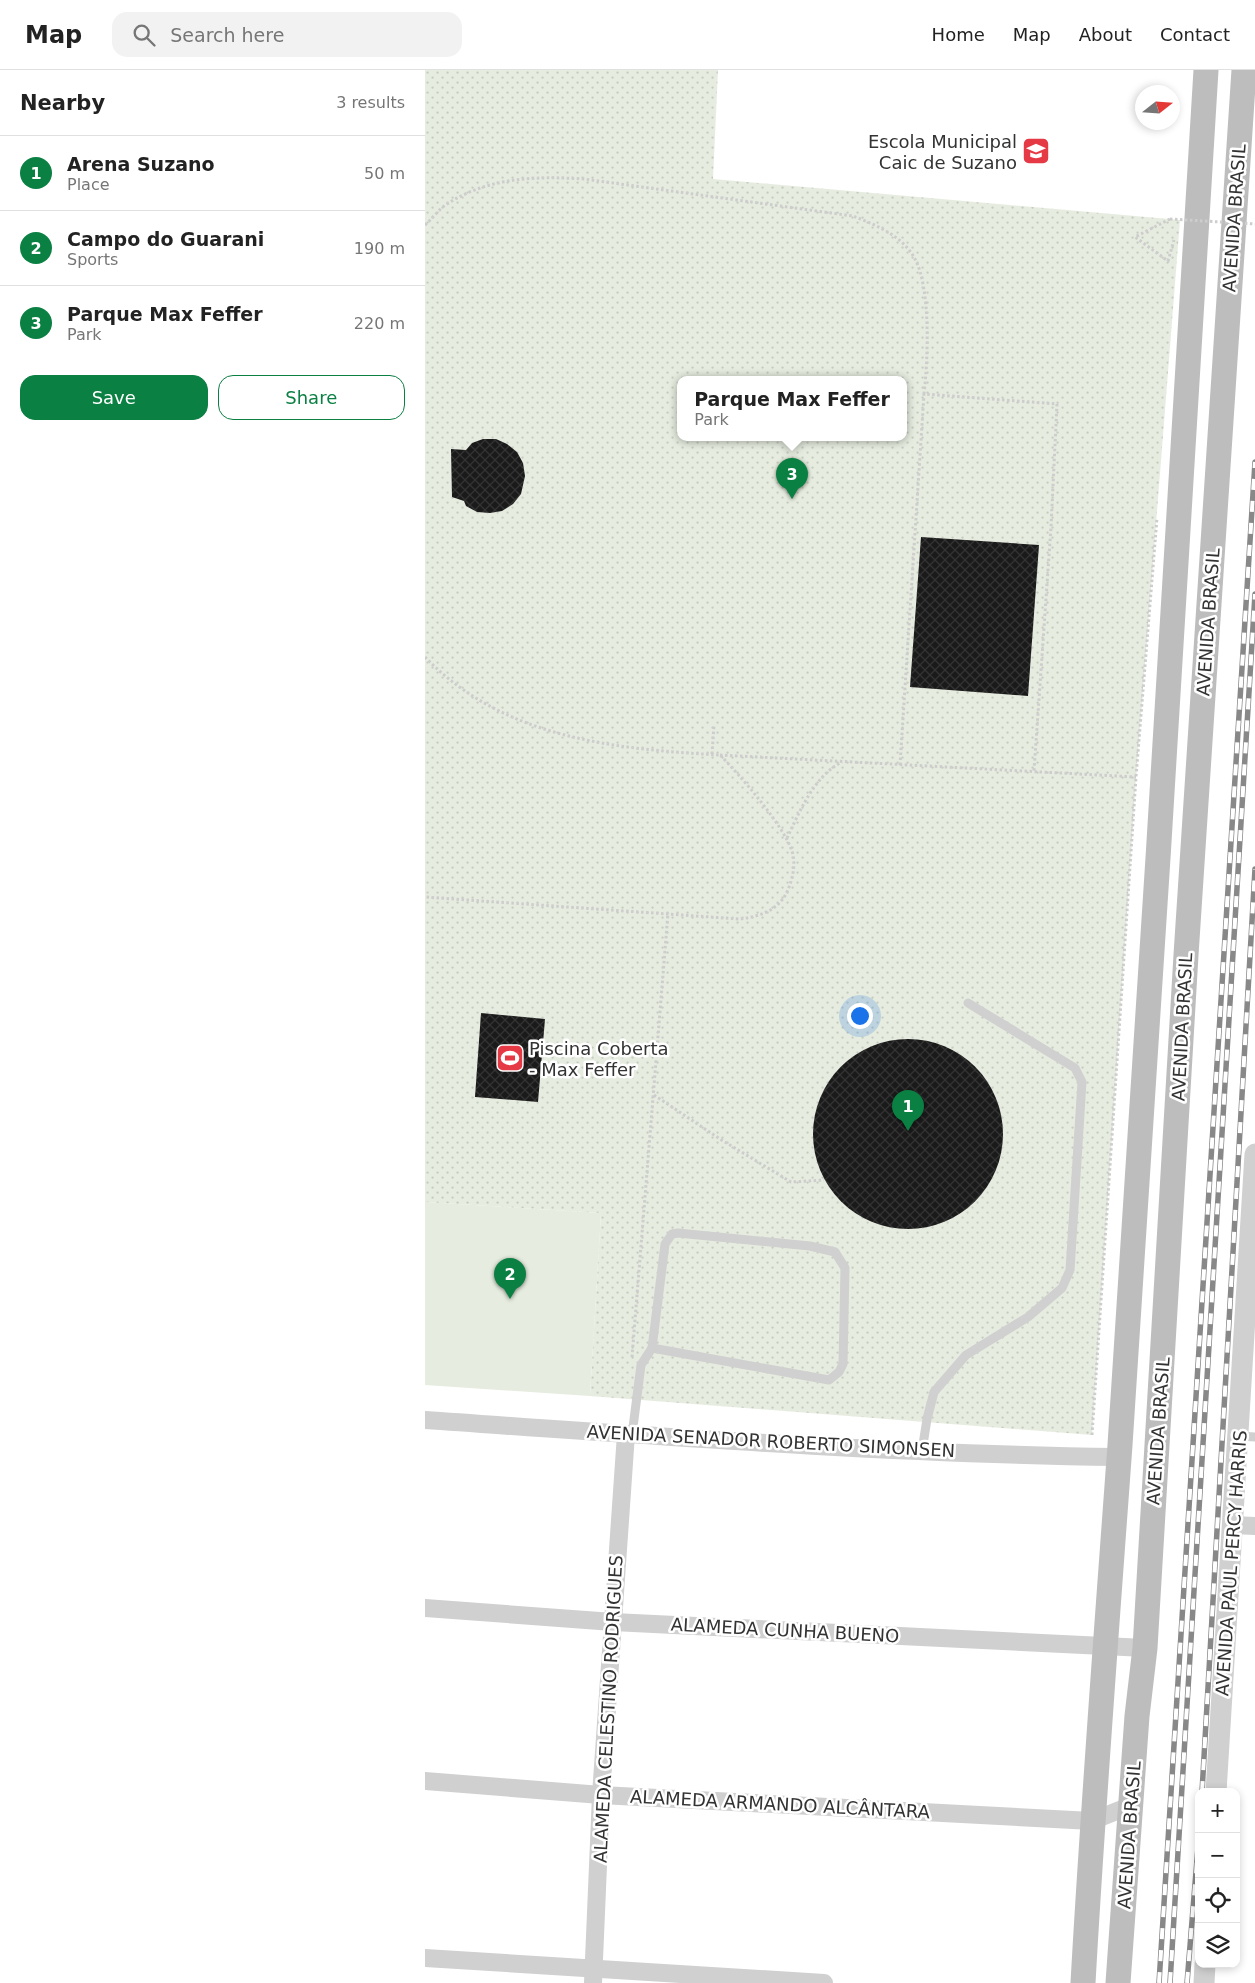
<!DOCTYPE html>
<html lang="en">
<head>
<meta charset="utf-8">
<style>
  body { margin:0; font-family:"DejaVu Sans",sans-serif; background:#f2f2f2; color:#222 }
  .controls { position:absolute; right:15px; bottom:15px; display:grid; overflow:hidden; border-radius:10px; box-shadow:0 2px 8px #0003 }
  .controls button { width:45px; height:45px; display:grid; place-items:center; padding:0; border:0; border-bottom:1px solid #e0e0e0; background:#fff; color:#222; font:25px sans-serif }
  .compass { position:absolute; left:710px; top:15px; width:45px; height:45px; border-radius:50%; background:#fff; box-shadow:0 2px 8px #0003; rotate:73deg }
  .you { position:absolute; left:434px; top:945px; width:18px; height:18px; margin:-12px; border:4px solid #fff; border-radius:50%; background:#1a73e8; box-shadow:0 0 0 8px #1a73e833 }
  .badge { display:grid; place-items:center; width:32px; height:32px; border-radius:50%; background:#0b8043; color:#fff; font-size:16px; font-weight:700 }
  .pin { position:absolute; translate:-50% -41px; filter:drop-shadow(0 1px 2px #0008) }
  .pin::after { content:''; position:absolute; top:26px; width:18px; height:15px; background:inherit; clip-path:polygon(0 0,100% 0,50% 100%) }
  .popup { position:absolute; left:252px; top:306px; width:230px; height:65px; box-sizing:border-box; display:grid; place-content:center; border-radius:10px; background:#fff; filter:drop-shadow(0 1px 4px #0005); font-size:16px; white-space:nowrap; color:#767676 }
  .popup b { font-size:19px; color:#222 }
  .popup::after { content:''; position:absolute; left:50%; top:100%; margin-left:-10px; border:10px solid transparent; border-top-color:#fff }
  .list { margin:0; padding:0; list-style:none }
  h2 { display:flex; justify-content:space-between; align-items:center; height:65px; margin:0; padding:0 20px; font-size:21px }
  h2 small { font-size:16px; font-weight:400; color:#767676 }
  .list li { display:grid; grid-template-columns:32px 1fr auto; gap:15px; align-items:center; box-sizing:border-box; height:75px; padding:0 20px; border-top:1px solid #e0e0e0 }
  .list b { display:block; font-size:19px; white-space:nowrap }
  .list p { margin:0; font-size:16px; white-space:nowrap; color:#767676 }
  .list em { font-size:16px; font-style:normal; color:#767676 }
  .actions { display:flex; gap:10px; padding:15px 20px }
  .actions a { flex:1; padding:11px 0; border:1px solid #0b8043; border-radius:15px; text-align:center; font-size:18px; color:#0b8043 }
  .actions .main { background:#0b8043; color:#fff }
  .icon { flex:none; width:28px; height:28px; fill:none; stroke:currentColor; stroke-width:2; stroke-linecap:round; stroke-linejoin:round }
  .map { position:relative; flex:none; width:830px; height:1913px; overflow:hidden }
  header { display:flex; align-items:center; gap:30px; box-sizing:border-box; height:70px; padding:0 25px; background:#fff; border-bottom:1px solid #e0e0e0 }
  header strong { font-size:24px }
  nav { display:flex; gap:28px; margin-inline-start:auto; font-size:18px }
  .search { width:350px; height:45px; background:#f2f2f2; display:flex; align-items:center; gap:12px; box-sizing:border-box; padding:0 18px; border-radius:15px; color:#767676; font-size:19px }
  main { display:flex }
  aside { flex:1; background:#fff }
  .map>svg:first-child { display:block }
  .grass { fill:#e6ecdf }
  .park { fill:url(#park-dots); fill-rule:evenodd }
  .building { fill:url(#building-cross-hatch) }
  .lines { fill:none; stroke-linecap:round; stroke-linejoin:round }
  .path { stroke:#cdcdcd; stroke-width:3; stroke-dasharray:2.5 2.5; stroke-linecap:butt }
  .service { stroke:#d0d0d0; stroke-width:9 }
  .minor { stroke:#d0d0d0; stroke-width:18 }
  .tertiary { stroke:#d0d0d0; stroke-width:21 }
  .secondary { stroke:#bdbdbd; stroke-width:25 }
  .rail-casing { stroke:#888; stroke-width:5.5 }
  .rail { stroke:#fff; stroke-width:4; stroke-dasharray:11; stroke-linecap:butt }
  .path-bridge { stroke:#cdcdcd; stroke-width:3; stroke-dasharray:2.5 2.5; stroke-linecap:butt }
  .labels { text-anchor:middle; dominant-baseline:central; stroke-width:5; stroke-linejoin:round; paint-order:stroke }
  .poi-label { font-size:18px; fill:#333; stroke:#fff; text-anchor:end }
  .street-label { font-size:18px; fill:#333; stroke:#fff }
</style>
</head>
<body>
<header>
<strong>Map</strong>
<div class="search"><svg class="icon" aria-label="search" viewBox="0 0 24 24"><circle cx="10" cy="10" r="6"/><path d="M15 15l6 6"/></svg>Search here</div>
<nav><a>Home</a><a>Map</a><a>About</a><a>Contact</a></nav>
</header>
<main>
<aside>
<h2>Nearby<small>3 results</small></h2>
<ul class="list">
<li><span class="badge">1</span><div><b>Arena Suzano</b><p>Place</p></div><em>50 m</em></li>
<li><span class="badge">2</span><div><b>Campo do Guarani</b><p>Sports</p></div><em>190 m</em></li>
<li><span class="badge">3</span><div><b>Parque Max Feffer</b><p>Park</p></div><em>220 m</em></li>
</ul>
<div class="actions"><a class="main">Save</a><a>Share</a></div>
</aside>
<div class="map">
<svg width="830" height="1913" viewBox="0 0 830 1913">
  <defs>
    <pattern id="park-dots" width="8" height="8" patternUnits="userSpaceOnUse" patternTransform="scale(1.25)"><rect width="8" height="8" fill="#e6ecdf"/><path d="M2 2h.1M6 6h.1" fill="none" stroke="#c6cbc0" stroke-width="1.8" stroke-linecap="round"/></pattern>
    <pattern id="building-cross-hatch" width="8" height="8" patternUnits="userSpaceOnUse" patternTransform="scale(1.25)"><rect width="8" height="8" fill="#1a1a1a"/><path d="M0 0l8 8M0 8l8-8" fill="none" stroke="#333"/></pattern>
  </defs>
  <rect width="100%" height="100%" fill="#fff"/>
  <polygon class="grass" points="0,1132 176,1143 165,1326 0,1315"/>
  <path class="park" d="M0 0H293L288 109 755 150 711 707 667 1365 165 1326 176 1143 0 1132ZM256 310H478V368H256Z"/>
  <g class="building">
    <polygon points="58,369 71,369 82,374 92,382 98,393 100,406 96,424 88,434 77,441 65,443 52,442 41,436 39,431 27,427 26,379 41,380 47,373"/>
    <polygon points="496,467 614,475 603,626 485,617"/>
    <polygon points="56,943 120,949 113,1032 50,1027"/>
    <circle cx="483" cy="1064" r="95"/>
  </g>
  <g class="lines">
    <g class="path">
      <polyline points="745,149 710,167 743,191 749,170"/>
      <path d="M0 155C7 149 14 139 22 134 64 107 111 106 159 109L428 146C451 155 478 166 490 189 506 219 503 290 499 324"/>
      <path d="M0 587C78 668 188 679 295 685 314 704 359 756 367 781 371 795 368 808 362 822 353 841 333 847 314 849L0 827"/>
      <polyline points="287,684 289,655"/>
      <polyline points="295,685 711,707"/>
      <polyline points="475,695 499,324 632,334 626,457 609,701"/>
      <path d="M362 768C375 741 389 706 417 692"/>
      <polyline points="229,1025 295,1069 366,1112 399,1110"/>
      <polyline points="207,1287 243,843"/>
      <polyline points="667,1365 711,707 732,448"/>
    </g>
    <g class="service">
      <polygon points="253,1163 385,1176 410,1182 420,1198 418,1294 414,1302 404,1310 227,1278 240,1174 247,1164"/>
      <polyline points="207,1365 216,1295 227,1278"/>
      <polyline points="814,1366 830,1367"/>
      <polyline points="497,1381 502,1349 509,1322 541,1285 603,1247 637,1218 645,1200 657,1012 650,998 543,933"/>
    </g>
    <g class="minor">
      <path d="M0 1350C231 1366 462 1384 693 1387"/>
      <polyline points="808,1455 830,1456"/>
      <polyline points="0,1538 188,1552 720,1578"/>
      <polyline points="0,1711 176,1725 667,1751 707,1735"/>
      <polyline points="0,1888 399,1913"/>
      <polyline points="168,1913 176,1725 201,1364"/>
    </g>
    <g class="tertiary">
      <polyline points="791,1722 830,1084"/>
      <polyline points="779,1913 780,1894"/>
    </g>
    <g class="secondary">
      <path d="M658 1913C668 1734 682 1554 695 1375 727 917 752 458 781 0"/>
      <polyline points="693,1913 712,1646 720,1578 761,885 819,0"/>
    </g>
    <g class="rail-casing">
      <g id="rail">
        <polyline points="777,1722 830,799"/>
        <polyline points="734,1913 830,392"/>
        <polyline points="745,1913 830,524"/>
        <polyline points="762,1913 774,1765"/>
      </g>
    </g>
    <use href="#rail" class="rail"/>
    <polyline class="path-bridge" points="745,149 830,154"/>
  </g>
  <defs>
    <g id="school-square" transform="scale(1.4375)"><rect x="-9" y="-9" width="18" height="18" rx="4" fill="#e63946" stroke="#fff"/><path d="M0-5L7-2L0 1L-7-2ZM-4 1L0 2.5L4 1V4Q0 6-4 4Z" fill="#fff"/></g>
    <g id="stadium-square" transform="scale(1.4375)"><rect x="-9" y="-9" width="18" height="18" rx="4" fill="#e63946" stroke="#fff"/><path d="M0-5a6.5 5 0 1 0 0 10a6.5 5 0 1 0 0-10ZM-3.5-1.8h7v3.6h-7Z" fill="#fff"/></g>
  </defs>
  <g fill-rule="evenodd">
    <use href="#school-square" x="611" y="81"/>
    <use href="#stadium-square" x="85" y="988"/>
  </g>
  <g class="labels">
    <g class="poi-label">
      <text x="592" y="71">Escola Municipal<tspan x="592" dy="21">Caic de Suzano</tspan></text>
      <text x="104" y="978" text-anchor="start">Piscina Coberta<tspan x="104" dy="21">- Max Feffer</tspan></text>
    </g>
    <g class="street-label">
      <text transform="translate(809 148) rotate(-86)">AVENIDA BRASIL</text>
      <text transform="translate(783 552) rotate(-86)">AVENIDA BRASIL</text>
      <text transform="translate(757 957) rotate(-87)">AVENIDA BRASIL</text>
      <text transform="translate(733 1361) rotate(-86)">AVENIDA BRASIL</text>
      <text transform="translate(346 1371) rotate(3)">AVENIDA SENADOR ROBERTO SIMONSEN</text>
      <text transform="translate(806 1493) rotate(-86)">AVENIDA PAUL PERCY HARRIS</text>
      <text transform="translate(360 1560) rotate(3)">ALAMEDA CUNHA BUENO</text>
      <text transform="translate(183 1639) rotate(-87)">ALAMEDA CELESTINO RODRIGUES</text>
      <text transform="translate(355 1734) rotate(3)">ALAMEDA ARMANDO ALCÂNTARA</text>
      <text transform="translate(704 1765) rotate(-86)">AVENIDA BRASIL</text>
    </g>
  </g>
</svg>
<div class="controls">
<button>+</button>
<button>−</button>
<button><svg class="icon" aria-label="locate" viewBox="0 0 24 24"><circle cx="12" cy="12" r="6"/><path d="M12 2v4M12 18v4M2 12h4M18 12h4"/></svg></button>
<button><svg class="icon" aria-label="layers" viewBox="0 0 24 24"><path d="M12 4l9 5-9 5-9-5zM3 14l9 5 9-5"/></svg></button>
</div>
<svg class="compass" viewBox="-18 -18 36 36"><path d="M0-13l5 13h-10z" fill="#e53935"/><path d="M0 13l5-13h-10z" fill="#767676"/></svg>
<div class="you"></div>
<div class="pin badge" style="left:483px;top:1061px">1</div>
<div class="pin badge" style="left:85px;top:1229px">2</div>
<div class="pin badge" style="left:367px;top:429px">3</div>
<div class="popup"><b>Parque Max Feffer</b>Park</div>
</div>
</main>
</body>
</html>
